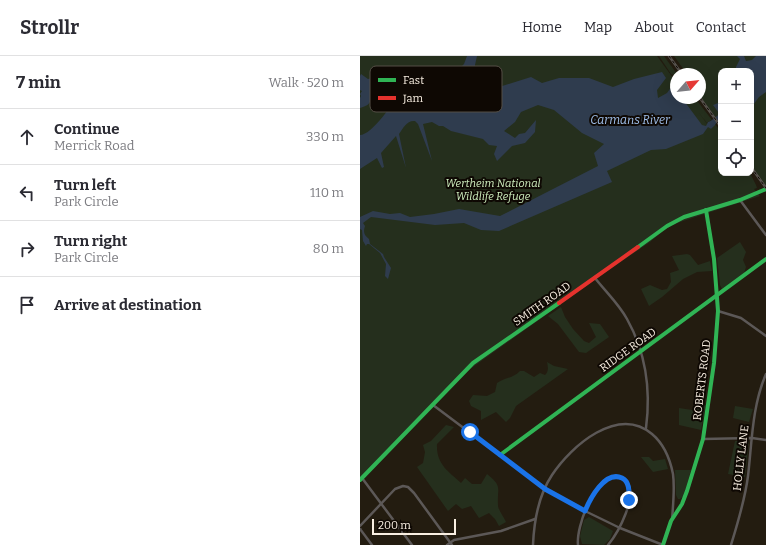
<!DOCTYPE html>
<html lang="en">
<head>
<meta charset="utf-8">
<style>
  body { margin:0; font-family:Bitter,serif; background:#f7f7f7; color:#2b2b33 }
  .controls { position:absolute; right:12px; top:12px; display:grid; overflow:hidden; border-radius:8px; box-shadow:0 4px 16px #0002 }
  .controls button { width:36px; height:36px; display:grid; place-items:center; padding:0; border:0; border-bottom:1px solid #e1e1e2; background:#fff; color:#2b2b33; font:20px sans-serif }
  .compass { position:absolute; left:310px; top:12px; width:36px; height:36px; border-radius:50%; background:#fff; box-shadow:0 4px 16px #0002; rotate:62deg }
  .scale { position:absolute; left:12px; bottom:10px; width:84px; box-sizing:border-box; padding-left:4px; border:2px solid #faf0e3; border-top:0; font-size:11px; line-height:14px; white-space:nowrap; color:#faf0e3; -webkit-text-stroke:3px #0e0803; paint-order:stroke }
  .stop { position:absolute; width:12px; height:12px; margin:-9px; border:3px solid #1a73e8; border-radius:50%; background:#fff }
  .stop.end { background:#1a73e8; border-color:#fff; box-shadow:0 1px 4px #0008 }
  .list { margin:0; padding:0; list-style:none }
  h2 { display:flex; justify-content:space-between; align-items:center; height:52px; margin:0; padding:0 16px; font-size:17px }
  h2 small { font-size:13px; font-weight:400; color:#7c7c81 }
  .list li { display:grid; grid-template-columns:26px 1fr auto; gap:12px; align-items:center; box-sizing:border-box; height:56px; padding:0 16px; border-top:1px solid #e1e1e2 }
  .list b { display:block; font-size:15px; white-space:nowrap }
  .list p { margin:0; font-size:13px; white-space:nowrap; color:#7c7c81 }
  .list em { font-size:13px; font-style:normal; color:#7c7c81 }
  .icon { flex:none; width:22px; height:22px; fill:none; stroke:currentColor; stroke-width:2; stroke-linecap:round; stroke-linejoin:round }
  .map { position:relative; flex:none; width:406px; height:489px; overflow:hidden }
  header { display:flex; align-items:center; gap:24px; box-sizing:border-box; height:56px; padding:0 20px; background:#fff; border-bottom:1px solid #e1e1e2 }
  header strong { font-size:19px }
  nav { display:flex; gap:22px; margin-inline-start:auto; font-size:14px }
  main { display:flex }
  aside { flex:1; background:#fff }
  .map>svg:first-child { display:block }
  .green { fill:#252f1d }
  .water { fill:#2f3c4e }
  .lines { fill:none; stroke-linecap:round; stroke-linejoin:round }
  .river { stroke:#2f3c4e; stroke-width:5 }
  .street { stroke:#5c5857; stroke-width:2.5 }
  .fast { stroke:#30b455; stroke-width:4 }
  .jam { stroke:#e5322d; stroke-width:4 }
  .rail-casing { stroke:#5a5550; stroke-width:2.5 }
  .rail { stroke:#0e0803; stroke-width:1; stroke-dasharray:3; stroke-linecap:butt }
  .route { stroke:#1a73e8; stroke-width:5 }
  .labels { text-anchor:middle; dominant-baseline:central; stroke-width:4; stroke-linejoin:round; paint-order:stroke }
  .park-label { font-size:11px; font-style:italic; fill:#cfefbf; stroke:#0e0803 }
  .street-label { font-size:11px; fill:#faf0e3; stroke:#0e0803 }
  .water-label { font-size:12px; font-style:italic; fill:#a1c1ec; stroke:#0e0803 }
  .key { fill:#0e0803; stroke:#554e46; stroke-width:1 }
  .key-label { font-size:11px; fill:#faf0e3 }
</style>
</head>
<body>
<header>
<strong>Strollr</strong>
<nav><a>Home</a><a>Map</a><a>About</a><a>Contact</a></nav>
</header>
<main>
<aside>
<h2>7 min<small>Walk · 520 m</small></h2>
<ul class="list">
<li><svg class="icon" aria-label="ahead" viewBox="0 0 24 24"><path d="M12 20V5M6 11l6-6 6 6"/></svg><div><b>Continue</b><p>Merrick Road</p></div><em>330 m</em></li>
<li><svg class="icon" aria-label="left" viewBox="0 0 24 24"><path d="M17 20v-9H6M10 6l-5 5 5 5"/></svg><div><b>Turn left</b><p>Park Circle</p></div><em>110 m</em></li>
<li><svg class="icon" aria-label="right" viewBox="0 0 24 24"><path d="M7 20v-9h11M14 6l5 5-5 5"/></svg><div><b>Turn right</b><p>Park Circle</p></div><em>80 m</em></li>
<li><svg class="icon" aria-label="arrive" viewBox="0 0 24 24"><path d="M6 21V4h12l-3 4 3 4H6"/></svg><div><b>Arrive at destination</b></div></li>
</ul>
</aside>
<div class="map">
<svg width="406" height="489" viewBox="0 0 406 489">
  <rect width="100%" height="100%" fill="#231c10"/>
  <g class="green">
    <polygon points="0,0 297,0 316,26 316,42 328,42 332,48 329,42 335,42 352,64 348,66 347,67 339,57 351,73 355,68 361,76 361,117 390,117 396,129 397,132 394,133 400,140 314,168 303,175 290,186 243,218 99,321 0,423"/>
    <polygon points="299,0 304,0 317,18 316,20 311,18"/>
    <polygon points="314,0 406,0 406,132 391,111 391,15 361,15 361,70 340,42 340,18 327,18"/>
    <polygon points="380,186 386,196 383,204 386,211 384,217 362,233 360,229 357,202"/>
    <polygon points="327,198 330,199 338,209 350,205 352,215 337,216 323,223 302,241 289,250 281,233 290,229 302,234 307,233 311,226 310,217 319,214 312,200"/>
    <polygon points="201,251 205,261 213,273 224,285 229,287 236,281 229,267 240,268 249,281 226,297 219,296 198,268 188,260"/>
    <path d="M187 306 194 310 208 313 156 350 150 362 146 366 136 356 121 364V355L111 350 109 345 113 339 127 340 135 336 137 327C145 321 152 323 160 315H164L174 321 180 317 185 319C189 315 188 311 187 306Z"/>
    <polygon points="335,346 346,349 341,374 319,369 319,352 332,354"/>
    <polygon points="375,350 393,353 389,366 373,362"/>
    <path d="M86 369 94 371 77 388C76 408 88 415 101 427L105 422 112 428H121L127 418C143 431 137 431 138 449 138 454 144 461 146 466L139 470 135 463 129 457 119 462 111 450 102 453 96 448 88 455 57 411 63 407 65 396 63 389 71 385Z"/>
    <polygon points="375,385 389,385 385,421 368,418"/>
    <polygon points="281,401 289,401 293,405 305,403 308,413 293,416"/>
    <polygon points="315,414 331,414 324,440 320,443 318,443 316,439"/>
    <polygon points="229,461 253,475 250,483 244,489 222,488 220,480 224,464"/>
  </g>
  <g class="water">
    <path d="M107 0H117L115 9 116 16H113V19H107L109 39 111 36 136 32 171 21 182 27 199 22H229L253 31 274 23 302 16 306 22 297 34 298 42 307 37 312 30 316 35V42H322L342 69 346 70 348 66 354 64 356 67 355 69 351 73 348 71 343 78 306 93 291 94 247 115 252 126 139 175 121 174 104 167 75 169 11 161 3 167 5 170C3 176 4 179 9 183L10 188 23 198 24 201 31 212 28 223 25 220 26 208 20 197 9 188H7L6 190 3 185 2 174 0 173V161L13 155 30 158 40 157 50 161 74 158 99 153 140 160 238 110 234 97 244 88 222 77 194 54 178 49 161 56 155 66 144 75 155 82 159 78 165 77 176 64 175 76 165 87 152 90 137 105 134 98 137 90 129 89 123 83 91 75 83 70H79L72 66 63 68 72 105 58 68 55 65C47 64 43 72 39 78L46 112 36 80 21 97 24 111 22 112 17 102 0 113V79C12 79 34 46 41 35 34 34 22 36 15 40 7 45 14 48 0 52V42L1 40 0 38 2 35 0 34V20L1 18 8 23 30 18 80 38 89 36 93 41H95L99 33 95 30 93 23 101 16 100 12 104 8Z"/>
    <polygon points="377,0 384,0 386,5 392,4 396,0 406,0 406,36 399,41 391,52 391,15 376,15 376,11 380,3"/>
    <polygon points="361,46 361,64 358,61 359,57 353,49"/>
  </g>
  <g class="lines">
    <polyline class="river" points="351,68 361,60"/>
    <g class="street">
      <polyline points="380,144 406,179"/>
      <path d="M235 222C245 235 259 248 267 263 286 297 291 334 286 372"/>
      <polyline points="358,255 381,262 406,280"/>
      <polyline points="73,349 185,433 225,455 260,472 303,489"/>
      <polyline points="343,383 392,382 406,384"/>
      <polyline points="2,422 52,489"/>
      <polyline points="0,470 35,433 43,430 48,431 54,437 92,489"/>
      <polyline points="0,473 12,489"/>
      <polyline points="87,489 94,484 141,475 175,463"/>
      <path d="M173 489C174 465 178 440 192 419 211 390 258 349 292 378 304 388 310 403 313 418 315 433 313 449 312 464"/>
      <path d="M218 489C216 471 234 422 255 420 259 420 263 422 266 425 279 439 258 477 248 489"/>
      <path d="M371 489C378 466 385 444 388 420 392 386 392 350 406 318"/>
    </g>
    <g class="fast">
      <polyline points="278,191 307,170 324,161 380,144 406,133"/>
      <polyline points="140,399 406,203"/>
      <polyline points="0,424 113,307 199,247"/>
      <polyline points="303,489 311,465 322,448 327,435 343,383 354,307 358,255 354,203 346,154"/>
    </g>
    <polyline class="jam" points="199,247 278,191"/>
    <g class="rail-casing">
      <g id="rail">
        <polyline points="309,0 322,18"/>
        <polyline points="340,42 361,71"/>
        <polyline points="391,111 406,132"/>
      </g>
    </g>
    <use href="#rail" class="rail"/>
  </g>
  <g class="lines">
    <path class="route" d="M110 376 185 433 225 455C230 443 245 414 262 422 270 426 269 436 269 444"/>
  </g>
  <g class="labels">
    <g class="park-label">
      <text x="133" y="127">Wertheim National<tspan x="133" dy="13">Wildlife Refuge</tspan></text>
    </g>
    <g class="street-label">
      <text transform="translate(182 248) rotate(-35)">SMITH ROAD</text>
      <text transform="translate(268 294) rotate(-36)">RIDGE ROAD</text>
      <text transform="translate(342 324) rotate(-83)">ROBERTS ROAD</text>
      <text transform="translate(381 402) rotate(-83)">HOLLY LANE</text>
    </g>
    <g class="water-label">
      <text x="270" y="64">Carmans River</text>
    </g>
  </g>
  <rect x="10" y="10" width="132" height="46" rx="6" class="key"/>
  <rect x="18" y="22" width="18" height="4" fill="#30b455"/>
  <rect x="18" y="40" width="18" height="4" fill="#e5322d"/>
  <g class="key-label">
    <text x="43" y="28">Fast</text>
    <text x="43" y="46">Jam</text>
  </g>
</svg>
<div class="controls">
<button>+</button>
<button>−</button>
<button><svg class="icon" aria-label="locate" viewBox="0 0 24 24"><circle cx="12" cy="12" r="6"/><path d="M12 2v4M12 18v4M2 12h4M18 12h4"/></svg></button>
</div>
<svg class="compass" viewBox="-18 -18 36 36"><path d="M0-13l5 13h-10z" fill="#e53935"/><path d="M0 13l5-13h-10z" fill="#7c7c81"/></svg>
<div class="scale">200 m</div>
<div class="stop" style="left:110px;top:376px"></div>
<div class="stop end" style="left:269px;top:444px"></div>
</div>
</main>
</body>
</html>
